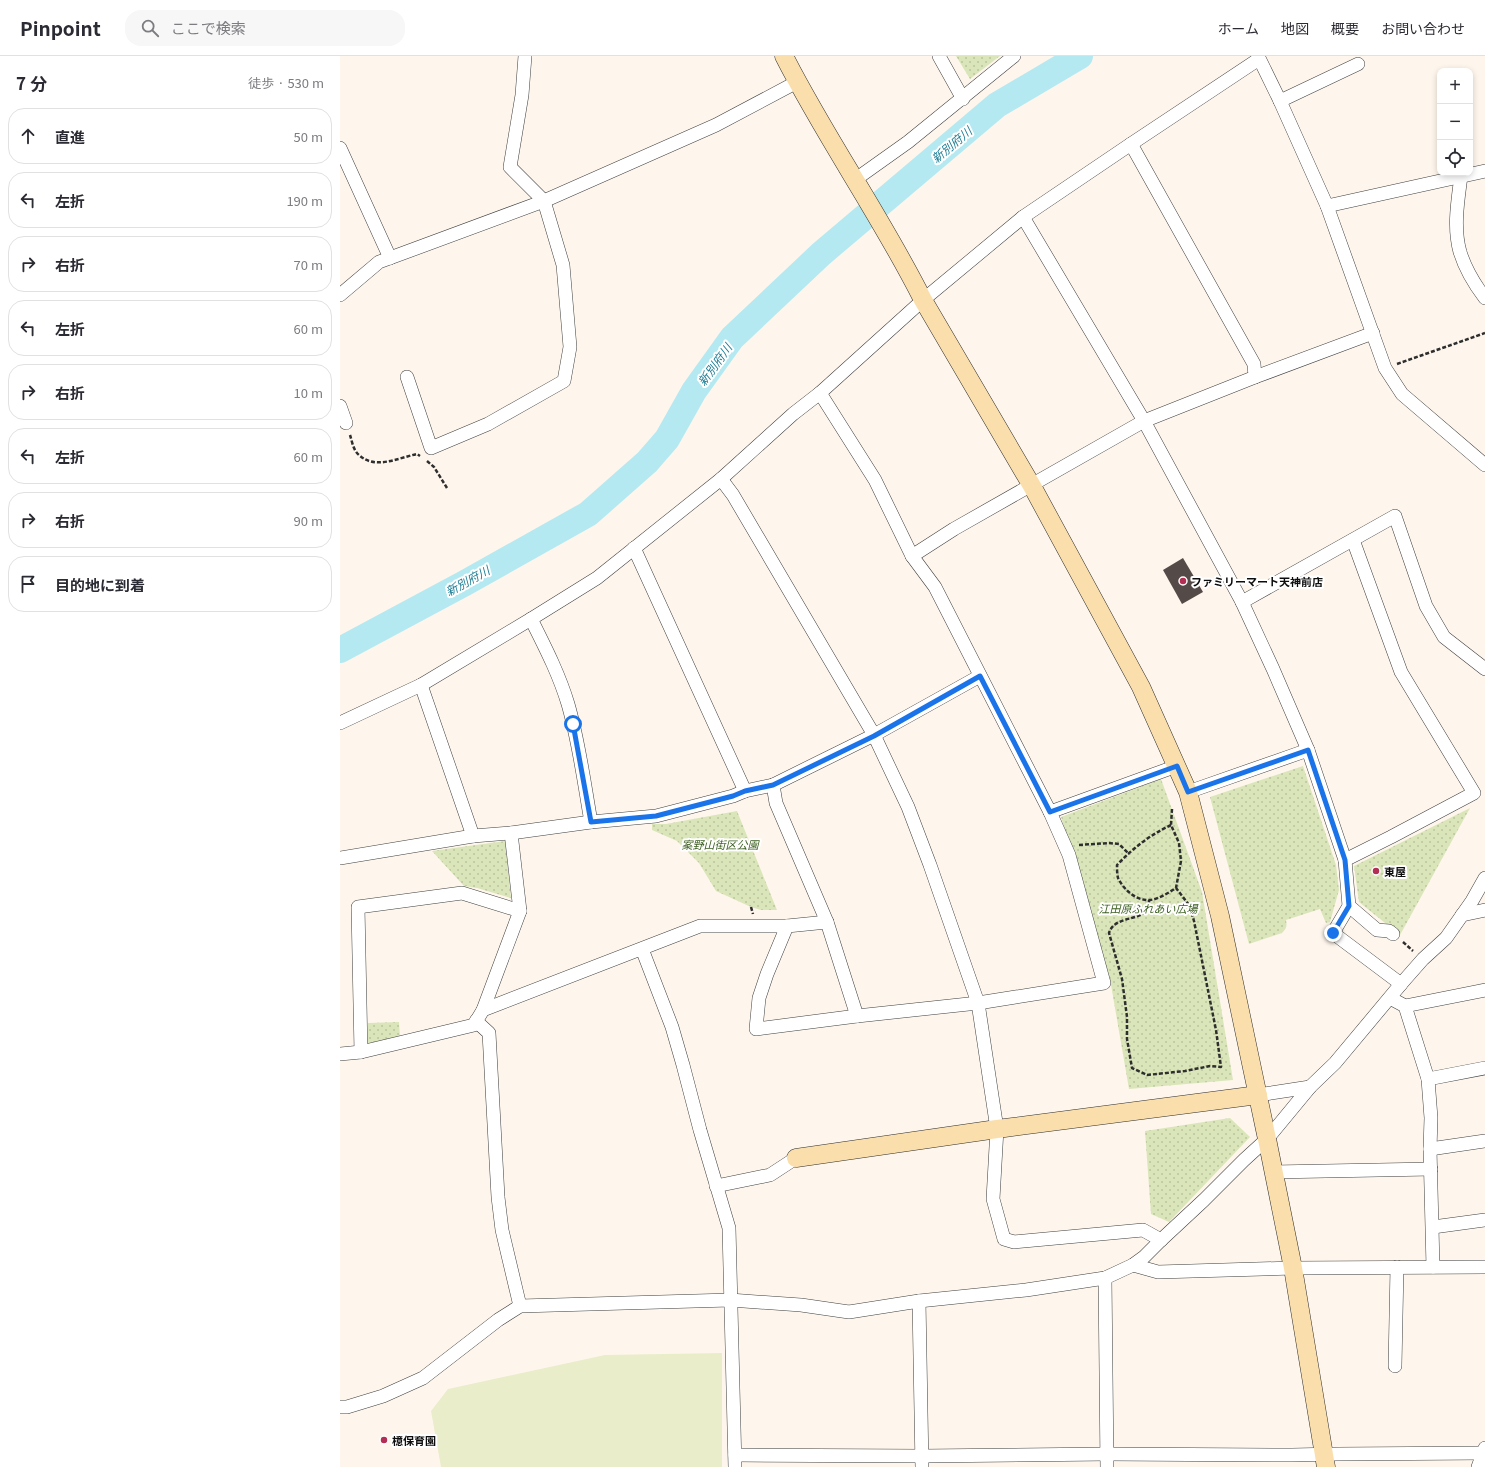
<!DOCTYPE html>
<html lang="ja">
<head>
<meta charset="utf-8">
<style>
  body { margin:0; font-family:Georgia,"Noto Sans JP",serif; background:#f7f7f7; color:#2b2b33 }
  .controls { position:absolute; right:12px; top:12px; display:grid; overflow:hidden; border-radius:8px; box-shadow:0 2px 6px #0003 }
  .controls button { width:36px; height:36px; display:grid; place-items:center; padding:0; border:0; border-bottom:1px solid #e1e1e2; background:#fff; color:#2b2b33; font:20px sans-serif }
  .stop { position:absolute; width:12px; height:12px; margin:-9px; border:3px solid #1a73e8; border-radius:50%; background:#fff }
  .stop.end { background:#1a73e8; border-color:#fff; box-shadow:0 1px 4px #0008 }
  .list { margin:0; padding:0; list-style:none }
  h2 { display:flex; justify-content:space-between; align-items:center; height:52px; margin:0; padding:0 16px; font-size:17px }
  h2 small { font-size:13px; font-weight:400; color:#7c7c81 }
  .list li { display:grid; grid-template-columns:26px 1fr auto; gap:12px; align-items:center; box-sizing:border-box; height:56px; margin:0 8px 8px; padding:0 8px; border:1px solid #e1e1e2; border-radius:16px }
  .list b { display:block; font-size:15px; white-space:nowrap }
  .list em { font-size:13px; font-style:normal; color:#7c7c81 }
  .icon { flex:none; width:22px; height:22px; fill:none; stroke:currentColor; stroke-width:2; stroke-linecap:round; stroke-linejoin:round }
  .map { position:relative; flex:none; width:1145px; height:1411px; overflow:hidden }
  header { display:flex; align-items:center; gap:24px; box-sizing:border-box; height:56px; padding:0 20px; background:#fff; border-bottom:1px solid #e1e1e2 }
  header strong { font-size:19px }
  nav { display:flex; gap:22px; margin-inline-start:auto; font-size:14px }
  .search { width:280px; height:36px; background:#f7f7f7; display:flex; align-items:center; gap:10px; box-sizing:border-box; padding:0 14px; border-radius:16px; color:#7c7c81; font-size:15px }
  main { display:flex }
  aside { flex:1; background:#fff }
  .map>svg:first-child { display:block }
  .park { fill:url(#park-dots) }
  .pitch { fill:#e9edca }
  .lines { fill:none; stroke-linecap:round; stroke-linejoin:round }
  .river { stroke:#b5e9f2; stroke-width:26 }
  .building { fill:#544b49 }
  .street-casing { stroke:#3f3f3f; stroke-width:14 }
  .secondary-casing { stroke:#2e2e2e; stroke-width:19 }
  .path { stroke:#2e2e2e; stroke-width:2.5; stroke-dasharray:4 2; stroke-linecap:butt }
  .street { stroke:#fff; stroke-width:13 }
  .secondary { stroke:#fadfac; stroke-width:18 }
  .route { stroke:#1a73e8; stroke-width:5 }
  .poi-dot { fill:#b32e53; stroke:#fff; stroke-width:1.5 }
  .labels { text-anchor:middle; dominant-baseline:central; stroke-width:4; stroke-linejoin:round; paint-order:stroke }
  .poi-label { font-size:11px; font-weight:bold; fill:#0c0c0c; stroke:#fff; text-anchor:start }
  .park-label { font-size:11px; font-style:italic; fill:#3c5f21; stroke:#fff }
  .water-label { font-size:12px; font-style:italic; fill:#1e7d95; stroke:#fff }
</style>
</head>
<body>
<header>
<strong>Pinpoint</strong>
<div class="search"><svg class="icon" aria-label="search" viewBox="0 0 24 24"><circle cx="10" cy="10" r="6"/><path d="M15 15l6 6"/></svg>ここで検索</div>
<nav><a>ホーム</a><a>地図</a><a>概要</a><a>お問い合わせ</a></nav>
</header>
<main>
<aside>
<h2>7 分<small>徒歩 · 530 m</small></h2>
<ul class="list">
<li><svg class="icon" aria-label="ahead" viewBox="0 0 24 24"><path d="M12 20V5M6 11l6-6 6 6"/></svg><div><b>直進</b></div><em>50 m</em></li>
<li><svg class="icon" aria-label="left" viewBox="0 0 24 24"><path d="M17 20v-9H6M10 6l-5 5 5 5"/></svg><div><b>左折</b></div><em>190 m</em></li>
<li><svg class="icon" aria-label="right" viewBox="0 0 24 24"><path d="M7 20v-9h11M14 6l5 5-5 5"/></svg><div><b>右折</b></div><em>70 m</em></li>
<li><svg class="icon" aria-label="left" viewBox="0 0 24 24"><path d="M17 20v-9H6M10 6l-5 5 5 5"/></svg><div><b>左折</b></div><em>60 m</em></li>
<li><svg class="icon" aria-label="right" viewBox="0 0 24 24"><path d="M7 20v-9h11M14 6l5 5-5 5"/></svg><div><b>右折</b></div><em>10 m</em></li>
<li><svg class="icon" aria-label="left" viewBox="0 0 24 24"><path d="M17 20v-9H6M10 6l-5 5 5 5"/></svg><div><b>左折</b></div><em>60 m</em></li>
<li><svg class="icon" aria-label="right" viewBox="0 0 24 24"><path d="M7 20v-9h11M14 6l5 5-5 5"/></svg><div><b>右折</b></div><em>90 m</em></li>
<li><svg class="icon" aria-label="arrive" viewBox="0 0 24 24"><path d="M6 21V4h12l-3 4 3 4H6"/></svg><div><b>目的地に到着</b></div></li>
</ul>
</aside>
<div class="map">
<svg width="1145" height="1411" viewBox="0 0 1145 1411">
  <defs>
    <pattern id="park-dots" width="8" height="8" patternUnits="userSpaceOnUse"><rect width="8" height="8" fill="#dae6b9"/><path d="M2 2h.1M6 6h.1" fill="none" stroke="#bac49e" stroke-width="1.8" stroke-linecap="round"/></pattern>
  </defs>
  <rect width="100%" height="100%" fill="#fef6ec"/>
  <g class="park">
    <polygon points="616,0 660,0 630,23"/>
    <path d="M963 710 996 809 999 834 990 866 986 867 980 853 946 864C947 870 947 872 942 877L909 888 870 741Z"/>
    <polygon points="821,723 862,836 893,1024 789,1033 770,923 721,761"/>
    <polygon points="1130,752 1060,879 1019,846 1014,810"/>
    <polygon points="397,755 437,854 421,854 411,851 376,835 359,807 337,785 312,774 312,768 326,768"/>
    <polygon points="165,785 171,842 137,832 124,830 92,795"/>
    <polygon points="59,966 60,981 28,987 28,967"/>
    <polygon points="890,1062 910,1081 829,1166 811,1158 805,1075"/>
  </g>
  <polygon class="pitch" points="382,1297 382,1411 101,1411 91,1355 108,1333 265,1299"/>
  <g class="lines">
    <polyline class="river" points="0,594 125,527 248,458 307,406 327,383 354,335 392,282 481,198 657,49 740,0"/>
  </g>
  <polygon class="building" points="843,502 863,536 842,548 823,514"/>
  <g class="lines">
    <g class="street-casing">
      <g id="street">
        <polyline points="599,0 623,43"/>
        <polyline points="918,0 940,45 987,150 1045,312 1062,338 1145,409"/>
        <polyline points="940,45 1018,8"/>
        <polyline points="0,92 50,202"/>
        <path d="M1121 120C1118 144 1113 171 1120 196 1125 212 1135 229 1145 242"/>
        <polyline points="516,123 568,86 674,0"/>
        <polyline points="987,150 1145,115"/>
        <polyline points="683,161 804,365 902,546 933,613 968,694 1005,804 1009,850 993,877 1061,928"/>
        <polyline points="0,239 39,206 204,145 376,69 457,26"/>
        <polyline points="67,321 91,392 148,368 224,325 230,291 223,209 204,145 170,111 182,39 185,0"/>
        <polyline points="915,321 1033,277"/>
        <polyline points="0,350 6,367"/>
        <polyline points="381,423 393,439 534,679 568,751 590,809 638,947 657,1073 653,1143 664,1183 674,1186 803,1174 821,1184"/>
        <polyline points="294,492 405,735"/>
        <polyline points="572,500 614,473 804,365 915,321 914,308 791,88"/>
        <polyline points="902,546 1055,460 1086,550 1104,581 1145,613"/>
        <path d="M191 563C205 591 219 618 228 648 239 686 244 726 251 766"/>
        <polyline points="81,629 133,780"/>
        <polyline points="0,667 81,629 191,563 257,522 381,423 453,358 480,337 583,244 683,161 791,88 919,3"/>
        <polyline points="433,729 436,747 487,866 517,960"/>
        <polyline points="848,736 968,694"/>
        <polyline points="710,756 837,710"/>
        <polyline points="0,802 133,780 171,777 251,766 316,760 393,740 405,735 433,729 534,679 640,620"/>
        <polyline points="1005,804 1051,781 1134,737 1061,616 1013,484"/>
        <polyline points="1009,850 1037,874 1049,875 1053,878"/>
        <polyline points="1122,859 1145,854"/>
        <polyline points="447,870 487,866"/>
        <polyline points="302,893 332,971 343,1009 360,1074 389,1172 395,1411"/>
        <polyline points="1050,942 1065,950 1088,1023 1091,1062 1090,1093 1093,1211"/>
        <polyline points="1065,950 1145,934"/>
        <polyline points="143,954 360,870 447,870 427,918 419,942 416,973 517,960 638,947 764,927 729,799 710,756 595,531 572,500 535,424 480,337"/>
        <polyline points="136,965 149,977 158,1141 162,1174 180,1250"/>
        <polyline points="21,996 18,851 122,837 180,855"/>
        <polyline points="0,998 21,996 134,969 143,954 180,855 171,777"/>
        <polyline points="1088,1023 1145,1012"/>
        <polyline points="918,1039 970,1031"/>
        <polyline points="1090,1093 1145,1085"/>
        <polyline points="933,1116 1091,1113"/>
        <polyline points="376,1130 430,1119 456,1102"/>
        <polyline points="1093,1171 1145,1164"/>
        <polyline points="793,1209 818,1216 953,1212 1145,1211"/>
        <polyline points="765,1222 767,1411"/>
        <polyline points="579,1245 582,1411"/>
        <polyline points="1055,1310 1057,1211"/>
        <polyline points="0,1351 7,1351 43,1340 83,1322 158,1264 180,1250 390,1244 461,1249 509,1256 579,1245 686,1234 765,1222 793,1209 804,1201 821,1184 864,1144 904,1104 927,1083 970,1031 995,1007 1061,928 1083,903 1106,882 1132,845 1145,822"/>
        <polyline points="395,1399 582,1400 767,1398 952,1399 997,1398 1145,1397"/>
        <polyline points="1138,1411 1145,1392"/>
      </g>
    </g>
    <g class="secondary-casing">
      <g id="secondary">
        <path d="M444 0C486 83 541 160 583 244L692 430 801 631 848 736 880 860 927 1083 953 1212 986 1411"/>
        <polyline points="456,1102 657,1073 918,1039"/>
      </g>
    </g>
    <g class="path">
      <polyline points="1057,308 1145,277"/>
      <path d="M10 379C12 385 13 394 19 399 35 414 58 402 77 398L80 400"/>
      <polyline points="87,405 94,411 107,432"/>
      <path d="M831 769C810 779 793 792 777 809 777 813 777 818 778 822 784 834 796 845 810 844 819 843 828 837 836 832L841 805 839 787 831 769 832 753"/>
      <polyline points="739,789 769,787 779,788 789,798"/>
      <path d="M809 844C809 869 776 856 769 877L782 923 787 961V983L792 1012 807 1019 845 1015 870 1010 881 1011 876 974 854 865 849 849 836 832"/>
      <polyline points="411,851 413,858"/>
      <polyline points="1063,886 1073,895"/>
    </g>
    <use href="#street" class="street"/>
    <use href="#secondary" class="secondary"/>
  </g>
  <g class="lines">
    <polyline class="route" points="233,668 251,766 316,760 393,740 405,735 433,729 534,680 640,620 710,756 837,710 848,736 968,694 1005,804 1009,850 993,877"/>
  </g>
  <g class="poi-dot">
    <circle cx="843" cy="525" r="4"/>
    <circle cx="1036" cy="815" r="4"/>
    <circle cx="44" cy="1384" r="4"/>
  </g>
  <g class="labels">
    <g class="poi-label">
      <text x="851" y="525">ファミリーマート天神前店</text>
      <text x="1044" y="815">東屋</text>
      <text x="52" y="1384">檍保育園</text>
    </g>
    <g class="park-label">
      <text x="380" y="788">案野山街区公園</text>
      <text x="808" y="852">江田原ふれあい広場</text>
    </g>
    <g class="water-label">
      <text transform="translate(611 88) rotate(-40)">新別府川</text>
      <text transform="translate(374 308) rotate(-54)">新別府川</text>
      <text transform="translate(127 524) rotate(-29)">新別府川</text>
    </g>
  </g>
</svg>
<div class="controls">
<button>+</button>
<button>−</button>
<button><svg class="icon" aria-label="locate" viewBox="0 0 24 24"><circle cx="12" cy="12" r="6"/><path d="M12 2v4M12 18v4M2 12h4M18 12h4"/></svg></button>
</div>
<div class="stop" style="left:233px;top:668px"></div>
<div class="stop end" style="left:993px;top:877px"></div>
</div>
</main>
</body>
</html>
